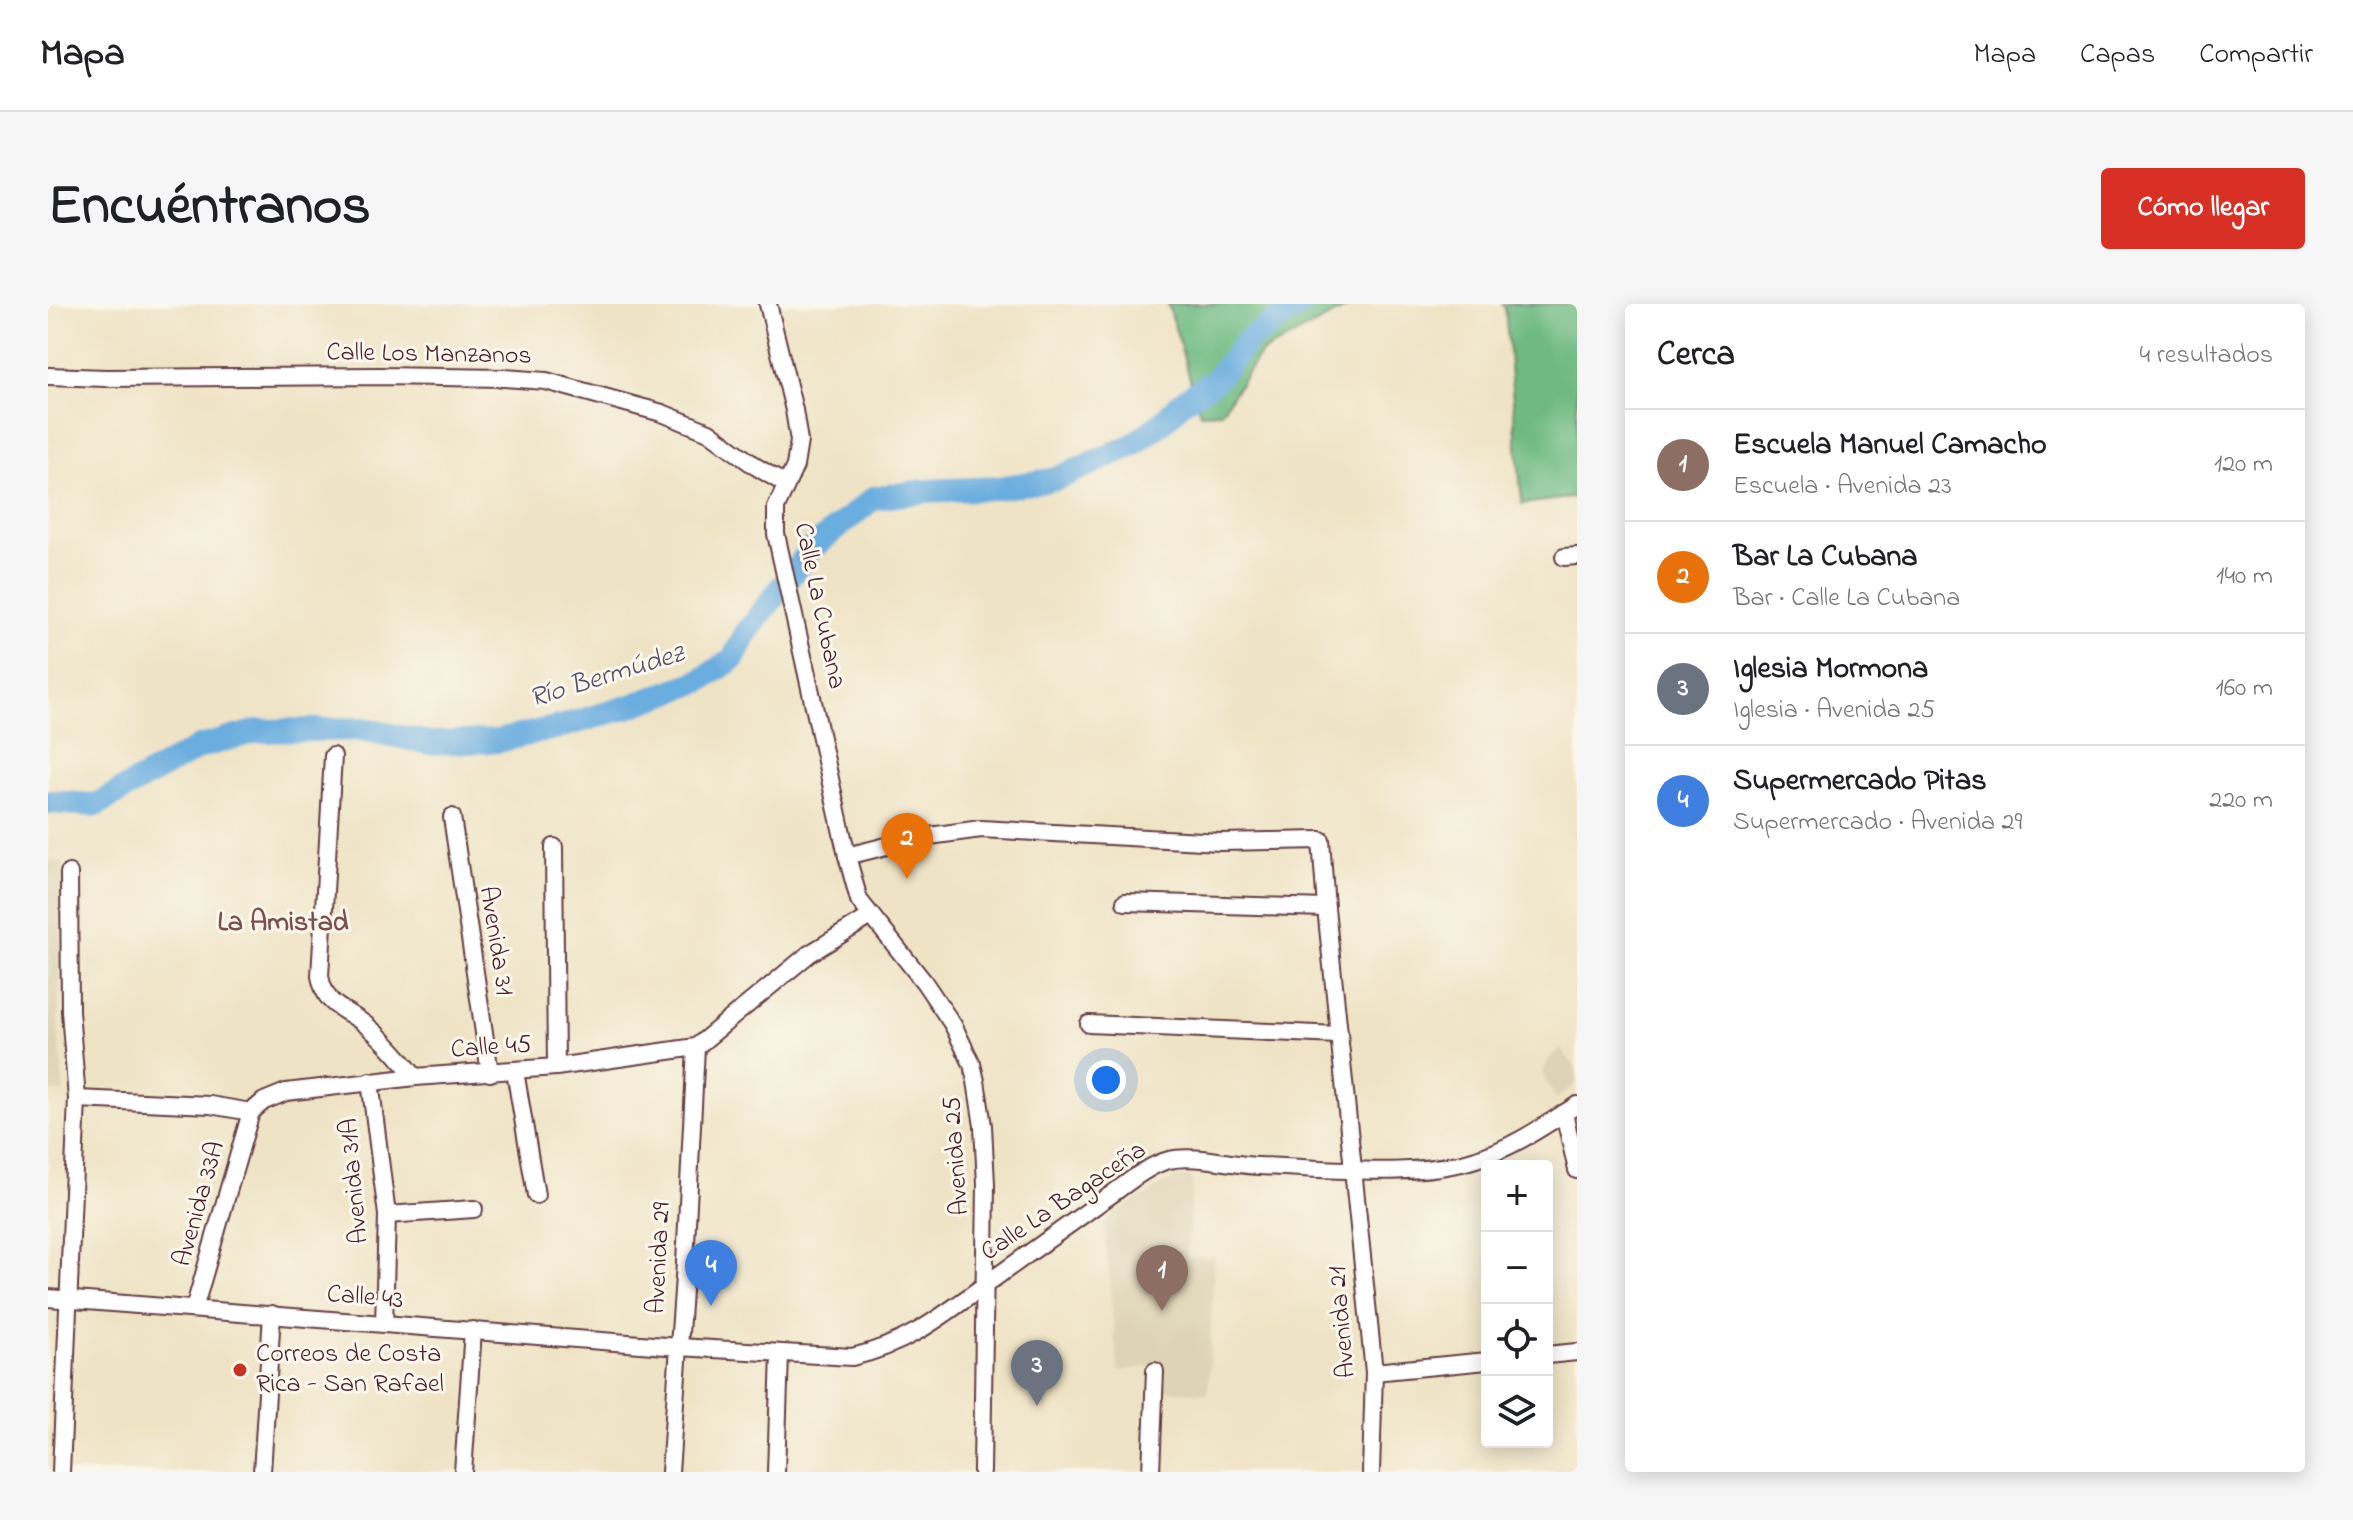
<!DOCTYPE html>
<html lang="es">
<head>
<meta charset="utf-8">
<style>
  body { margin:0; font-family:"Indie Flower",sans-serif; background:#f6f6f6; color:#202124 }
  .controls { position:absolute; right:24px; bottom:24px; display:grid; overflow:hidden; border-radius:8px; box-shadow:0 4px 20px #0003 }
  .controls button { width:72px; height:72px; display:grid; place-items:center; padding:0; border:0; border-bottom:2px solid #e0e0e0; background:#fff; color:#202124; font:40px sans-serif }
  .you { position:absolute; left:1058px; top:776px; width:28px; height:28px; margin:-20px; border:6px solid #fff; border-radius:50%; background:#1a73e8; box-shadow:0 0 0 12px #1a73e833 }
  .badge { display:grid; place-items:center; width:52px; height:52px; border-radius:50%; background:#d93025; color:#fff; font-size:26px; font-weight:700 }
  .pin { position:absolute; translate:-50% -66px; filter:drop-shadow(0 2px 4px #0008) }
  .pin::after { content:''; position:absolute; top:42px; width:28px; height:24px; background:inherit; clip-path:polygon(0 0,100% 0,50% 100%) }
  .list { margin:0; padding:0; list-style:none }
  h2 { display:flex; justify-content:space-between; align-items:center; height:104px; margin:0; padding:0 32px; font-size:34px }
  h2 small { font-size:26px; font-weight:400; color:#757577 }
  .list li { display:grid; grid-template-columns:52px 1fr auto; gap:24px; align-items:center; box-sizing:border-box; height:112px; padding:0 32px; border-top:2px solid #e0e0e0 }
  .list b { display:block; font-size:30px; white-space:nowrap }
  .list p { margin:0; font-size:26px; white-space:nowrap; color:#757577 }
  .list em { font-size:26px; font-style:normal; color:#757577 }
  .icon { flex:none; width:44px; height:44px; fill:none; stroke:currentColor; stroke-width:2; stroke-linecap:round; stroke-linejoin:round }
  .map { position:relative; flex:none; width:1529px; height:1168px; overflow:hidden; border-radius:8px }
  header { display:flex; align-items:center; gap:48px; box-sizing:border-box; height:112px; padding:0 40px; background:#fff; border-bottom:2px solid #e0e0e0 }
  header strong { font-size:38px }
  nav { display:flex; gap:44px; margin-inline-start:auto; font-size:28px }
  .intro { display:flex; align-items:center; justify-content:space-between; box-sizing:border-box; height:192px; padding:0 48px }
  h1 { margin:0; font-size:56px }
  .button { padding:20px 36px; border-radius:8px; background:#d93025; color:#fff; font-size:28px; font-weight:700 }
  main { display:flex; gap:48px; padding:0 48px }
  aside { flex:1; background:#fff; border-radius:8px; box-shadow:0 4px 20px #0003 }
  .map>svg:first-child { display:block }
  .built { fill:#ded3b4 }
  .forest { fill:#6eba82; stroke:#5c6c56; stroke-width:2 }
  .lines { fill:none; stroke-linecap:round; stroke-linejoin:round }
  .river { stroke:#6aaddf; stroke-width:24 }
  .minor-casing { stroke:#633c42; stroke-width:20 }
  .minor { stroke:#fff; stroke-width:16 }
  .poi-dot { fill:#c8321e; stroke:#fbf7ec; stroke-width:3 }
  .labels { text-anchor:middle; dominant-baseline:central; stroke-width:6; stroke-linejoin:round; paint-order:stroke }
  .street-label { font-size:26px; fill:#4a1f2b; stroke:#fbf7ec }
  .poi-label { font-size:26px; fill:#4a1f2b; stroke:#fbf7ec; text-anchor:start }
  .water-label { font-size:28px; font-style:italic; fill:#55516a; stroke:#fbf7ec }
  .neighbourhood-label { font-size:28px; font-weight:bold; fill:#7c4f4c; stroke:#fbf7ec }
</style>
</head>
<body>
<header>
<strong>Mapa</strong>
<nav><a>Mapa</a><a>Capas</a><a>Compartir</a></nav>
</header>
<div class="intro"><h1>Encuéntranos</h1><a class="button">Cómo llegar</a></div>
<main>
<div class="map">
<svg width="1529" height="1168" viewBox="0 0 1529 1168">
  <rect width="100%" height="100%" fill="#fbf7ec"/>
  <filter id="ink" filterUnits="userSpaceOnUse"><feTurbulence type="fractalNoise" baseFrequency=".0125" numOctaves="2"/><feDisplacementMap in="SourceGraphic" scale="16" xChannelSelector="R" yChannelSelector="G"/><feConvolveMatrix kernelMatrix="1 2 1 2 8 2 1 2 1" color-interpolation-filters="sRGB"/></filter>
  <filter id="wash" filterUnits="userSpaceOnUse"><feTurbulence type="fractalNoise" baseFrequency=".006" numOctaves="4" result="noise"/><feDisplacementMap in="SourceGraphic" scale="32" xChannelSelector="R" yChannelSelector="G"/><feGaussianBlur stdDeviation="1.8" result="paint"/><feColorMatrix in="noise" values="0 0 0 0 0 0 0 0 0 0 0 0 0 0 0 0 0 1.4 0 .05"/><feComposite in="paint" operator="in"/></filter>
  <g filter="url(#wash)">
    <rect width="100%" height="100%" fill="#efe3c5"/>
    <g class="built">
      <polygon points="0,555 16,559 10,726 16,788 0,788"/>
      <polygon points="1513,744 1529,766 1529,779 1508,795 1494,770 1501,755"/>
      <polygon points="1128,873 1145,873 1139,953 1166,954 1160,1089 1113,1086 1112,1061 1070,1067 1056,921 1065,910"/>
    </g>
    <g class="forest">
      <polygon points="1120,0 1306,0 1213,49 1173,108 1152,109"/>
      <polygon points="1454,0 1529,0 1529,193 1474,200 1457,4"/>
    </g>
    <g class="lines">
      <polyline class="river" points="0,498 48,501 151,443 210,427 315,425 381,439 450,437 515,422 583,402 652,377 685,355 698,329 763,245 826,194 878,187 950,184 1008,175 1085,141 1115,118 1134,98 1167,76 1200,36 1253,0"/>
    </g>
  </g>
  <g filter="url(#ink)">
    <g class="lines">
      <g class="minor-casing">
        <g id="minor">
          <polyline points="720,0 746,106 751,137 747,162 728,204 728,230 799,552 811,596 876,678 905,721 924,760 928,777 935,822 938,880 934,1168"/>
          <polyline points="0,72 58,74 331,72 456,74 498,77 614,109 661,128 707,162 737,180"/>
          <polyline points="1516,253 1529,252"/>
          <path d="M285 452 272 672C278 705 296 703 318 721 337 736 352 754 367 773"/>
          <polyline points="404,513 442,769"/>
          <polyline points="506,543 508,763"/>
          <polyline points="799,552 874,533 933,525 1173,538 1273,536 1278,604 1326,1068 1323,1168"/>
          <polyline points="1077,598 1278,604"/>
          <polyline points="1041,720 1290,731"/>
          <polyline points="467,767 488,891"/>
          <polyline points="322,777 339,911 336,1020"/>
          <polyline points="29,795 162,801 203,808 216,797 238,788 367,773 508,763 648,743 761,650 823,612"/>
          <polyline points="1516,809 1529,866"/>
          <polyline points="339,911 426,905"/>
          <path d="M0 994 631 1043 804 1053C861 1040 895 1011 941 978 979 951 1016 924 1054 897 1074 884 1097 862 1121 856 1146 850 1184 861 1211 862 1276 864 1367 875 1428 855 1465 844 1497 821 1529 801"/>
          <polyline points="146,1005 203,808"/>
          <polyline points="1499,1051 1529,1048"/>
          <polyline points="1326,1068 1439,1057"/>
          <polyline points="13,1168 29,795 22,707 21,569"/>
          <polyline points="214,1168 224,1010"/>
          <polyline points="415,1168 425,1026"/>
          <polyline points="622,1168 637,959 648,743"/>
          <polyline points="728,1168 732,1050"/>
          <polyline points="1103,1168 1107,1067"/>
        </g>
      </g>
      <use href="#minor" class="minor"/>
    </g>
  </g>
  <circle class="poi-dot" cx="192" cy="1066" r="8"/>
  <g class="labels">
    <g class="street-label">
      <text transform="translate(381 51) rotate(1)">Calle Los Manzanos</text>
      <text transform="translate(771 302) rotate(78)">Calle La Cubana</text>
      <text transform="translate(447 637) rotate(81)">Avenida 31</text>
      <text transform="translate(443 744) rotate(-4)">Calle 45</text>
      <text transform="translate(909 852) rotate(-94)">Avenida 25</text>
      <text transform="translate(307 877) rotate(-95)">Avenida 31A</text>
      <text transform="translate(1016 898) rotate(-34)">Calle La Bagaceña</text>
      <text transform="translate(152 900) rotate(-74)">Avenida 33A</text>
      <text transform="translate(612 954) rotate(-87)">Avenida 29</text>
      <text transform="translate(317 994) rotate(5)">Calle 43</text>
      <text transform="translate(1295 1018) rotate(-95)">Avenida 21</text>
    </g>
    <g class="poi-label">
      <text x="208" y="1051">Correos de Costa<tspan x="208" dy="30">Rica - San Rafael</tspan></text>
    </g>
    <g class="water-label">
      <text transform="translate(559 373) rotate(-17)">Río Bermúdez</text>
    </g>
    <g class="neighbourhood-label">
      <text x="235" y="619">La Amistad</text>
    </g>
  </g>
</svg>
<div class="controls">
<button>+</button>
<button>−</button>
<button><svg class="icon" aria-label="locate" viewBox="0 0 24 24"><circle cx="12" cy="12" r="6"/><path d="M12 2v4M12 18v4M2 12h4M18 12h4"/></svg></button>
<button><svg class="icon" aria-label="layers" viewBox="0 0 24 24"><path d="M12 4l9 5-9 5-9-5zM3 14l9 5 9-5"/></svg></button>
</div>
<div class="you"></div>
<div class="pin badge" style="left:1114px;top:1007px;background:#8d6e63">1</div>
<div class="pin badge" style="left:859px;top:575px;background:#e8710a">2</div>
<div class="pin badge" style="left:989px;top:1102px;background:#6b7280">3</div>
<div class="pin badge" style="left:663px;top:1002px;background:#3f7fe0">4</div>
</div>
<aside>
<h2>Cerca<small>4 resultados</small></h2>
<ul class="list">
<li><span class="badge" style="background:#8d6e63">1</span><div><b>Escuela Manuel Camacho</b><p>Escuela · Avenida 23</p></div><em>120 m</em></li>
<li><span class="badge" style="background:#e8710a">2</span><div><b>Bar La Cubana</b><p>Bar · Calle La Cubana</p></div><em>140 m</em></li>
<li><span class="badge" style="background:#6b7280">3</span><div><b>Iglesia Mormona</b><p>Iglesia · Avenida 25</p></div><em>160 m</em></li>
<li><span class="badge" style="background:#3f7fe0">4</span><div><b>Supermercado Pitas</b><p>Supermercado · Avenida 29</p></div><em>220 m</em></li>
</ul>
</aside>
</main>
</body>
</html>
